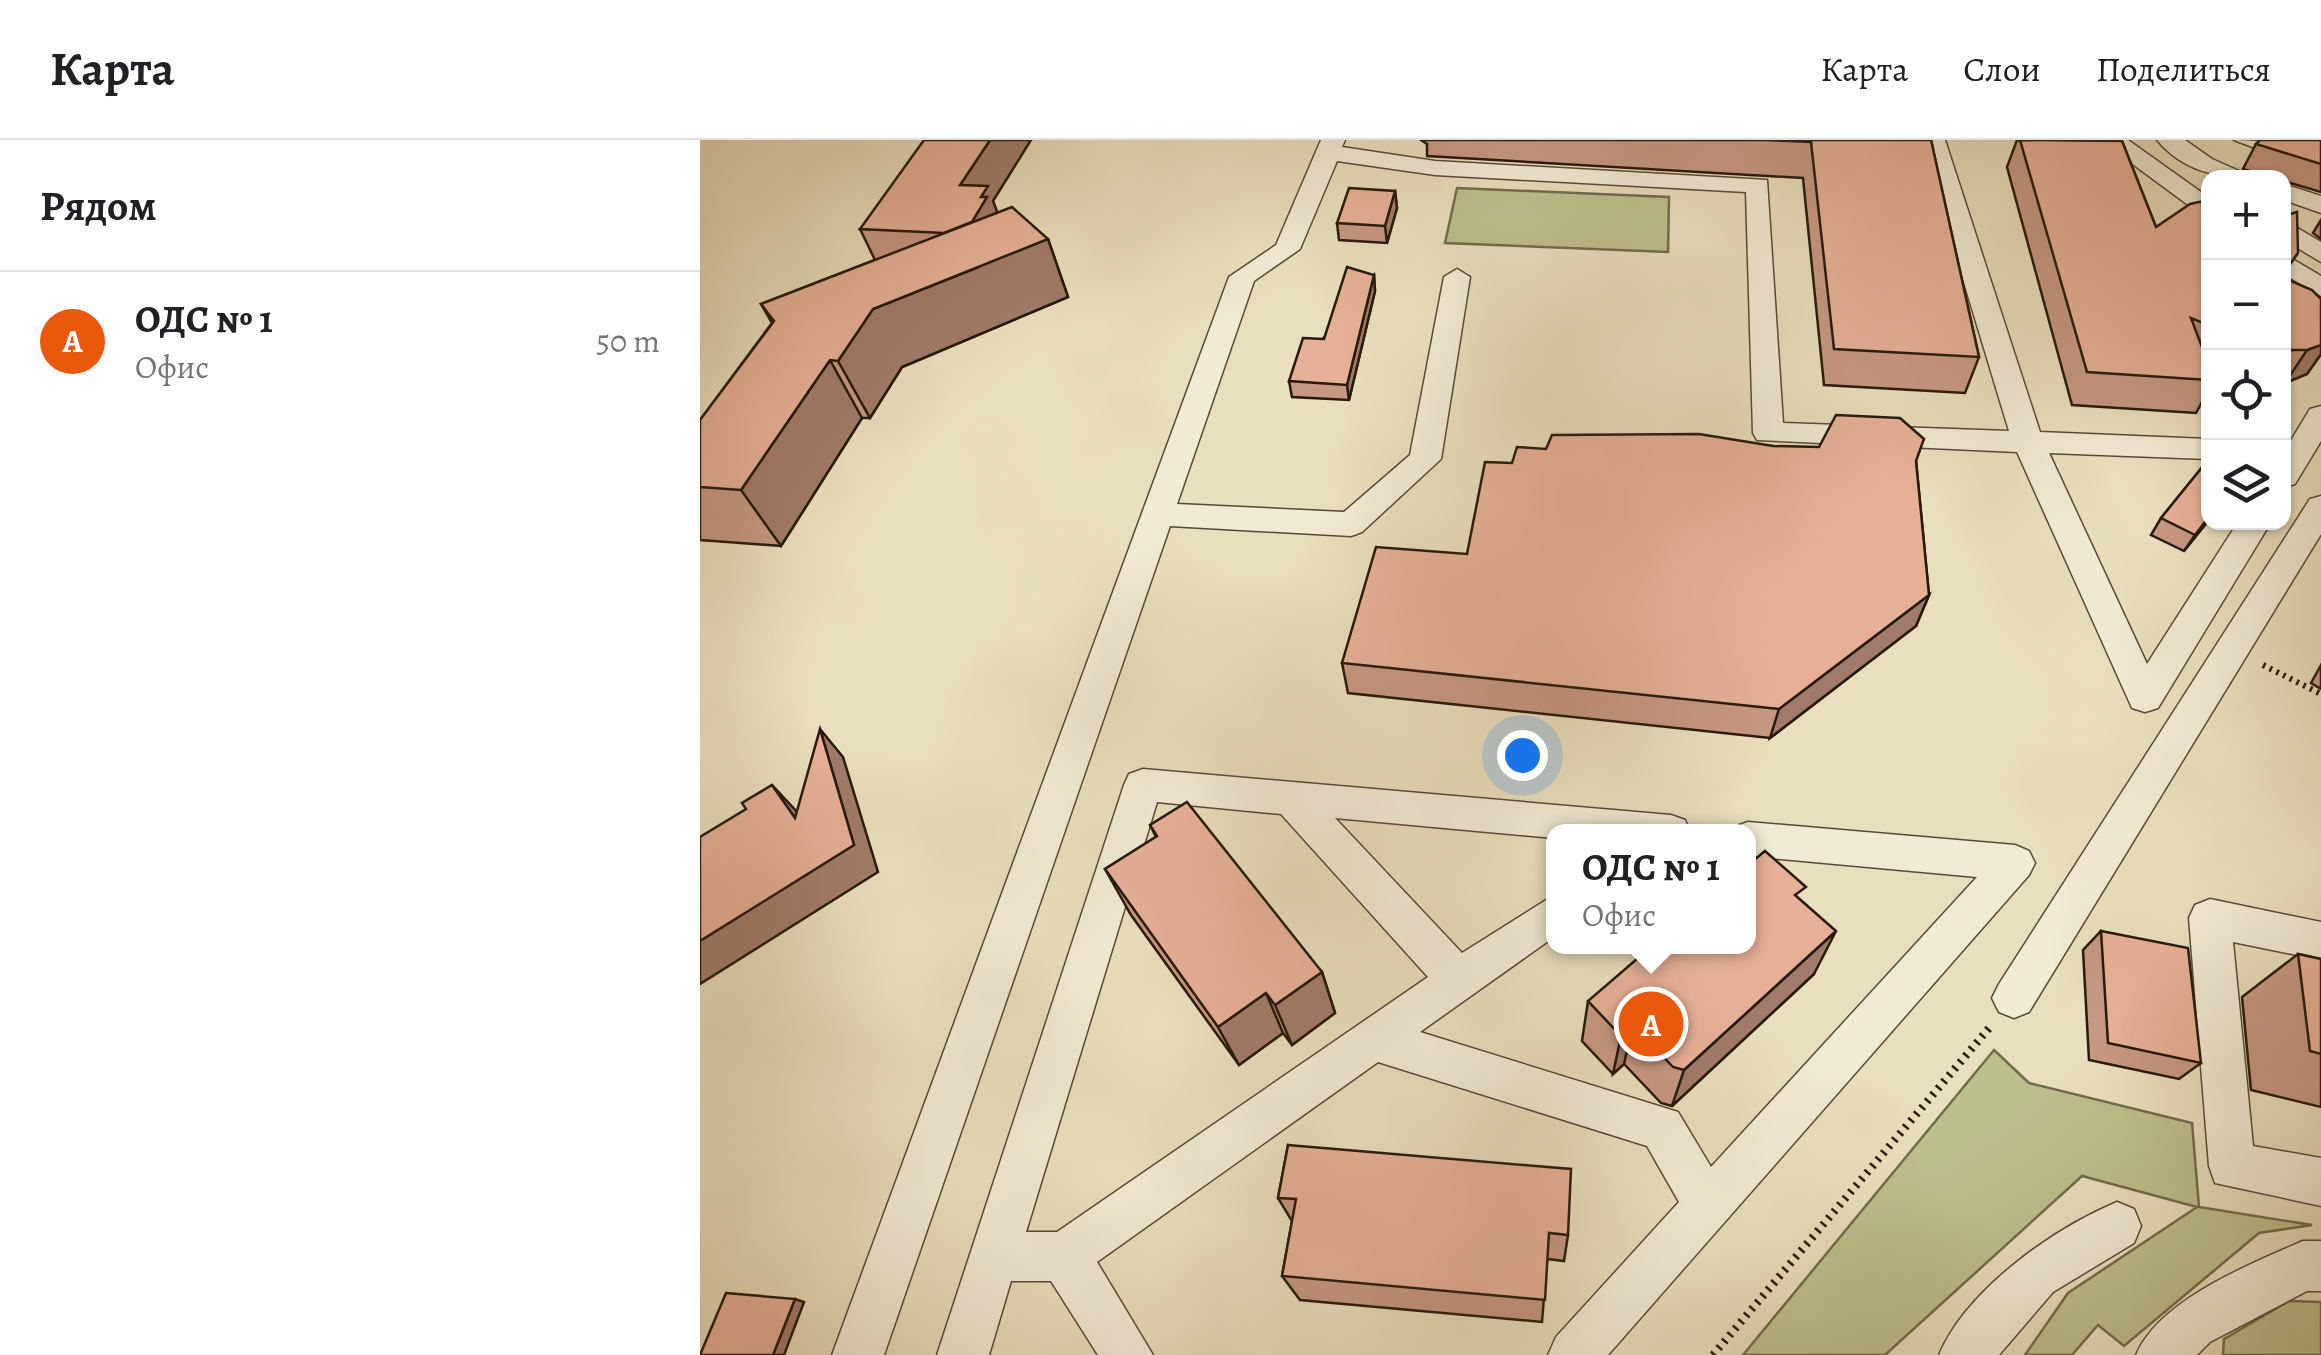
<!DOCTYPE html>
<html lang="ru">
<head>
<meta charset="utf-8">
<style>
  body { margin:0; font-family:Alegreya,serif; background:#f2f2f2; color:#202124 }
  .controls { position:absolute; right:30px; top:30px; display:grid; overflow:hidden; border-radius:20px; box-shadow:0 2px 8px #0004 }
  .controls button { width:90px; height:90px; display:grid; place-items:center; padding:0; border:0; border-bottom:2px solid #e0e0e0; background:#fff; color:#202124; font:50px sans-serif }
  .you { position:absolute; left:822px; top:615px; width:35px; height:35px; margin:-25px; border:8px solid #fff; border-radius:50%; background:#1a73e8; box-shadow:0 0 0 15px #1a73e833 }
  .badge { display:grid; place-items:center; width:65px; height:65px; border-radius:50%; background:#ea580c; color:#fff; font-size:32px; font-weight:700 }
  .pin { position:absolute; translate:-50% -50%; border:5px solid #fff; box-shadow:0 2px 10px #0006 }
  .popup { position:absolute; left:846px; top:684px; width:210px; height:130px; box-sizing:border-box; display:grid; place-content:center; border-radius:20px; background:#fff; filter:drop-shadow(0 2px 8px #0005); font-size:32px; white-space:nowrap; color:#757577 }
  .popup b { font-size:38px; color:#202124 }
  .popup::after { content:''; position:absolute; left:50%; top:100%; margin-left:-20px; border:20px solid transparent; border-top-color:#fff }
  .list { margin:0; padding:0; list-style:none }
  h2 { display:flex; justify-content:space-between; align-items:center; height:130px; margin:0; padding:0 40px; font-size:42px }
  h2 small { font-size:32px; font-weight:400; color:#757577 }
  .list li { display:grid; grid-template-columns:65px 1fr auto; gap:30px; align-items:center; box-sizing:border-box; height:140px; padding:0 40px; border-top:2px solid #e0e0e0 }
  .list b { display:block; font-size:38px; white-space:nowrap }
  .list p { margin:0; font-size:32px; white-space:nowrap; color:#757577 }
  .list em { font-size:32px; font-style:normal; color:#757577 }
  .icon { flex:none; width:55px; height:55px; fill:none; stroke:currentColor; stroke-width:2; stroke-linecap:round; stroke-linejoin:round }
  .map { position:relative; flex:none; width:1621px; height:1215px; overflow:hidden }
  header { display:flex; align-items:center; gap:60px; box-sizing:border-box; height:140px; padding:0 50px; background:#fff; border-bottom:2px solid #e0e0e0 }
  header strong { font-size:48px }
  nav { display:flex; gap:55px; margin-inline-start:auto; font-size:35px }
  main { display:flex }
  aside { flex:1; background:#fff }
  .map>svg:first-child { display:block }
  .green { fill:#bdbf8d; stroke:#726c4c; stroke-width:2.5 }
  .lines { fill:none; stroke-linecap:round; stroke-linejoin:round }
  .minor-casing { stroke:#584a38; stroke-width:3 }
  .path-far1 { stroke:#27190c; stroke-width:6; stroke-dasharray:2.5 5; stroke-linecap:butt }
  .path { stroke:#27190c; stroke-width:8; stroke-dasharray:2.5 6; stroke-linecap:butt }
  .minor { fill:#f1ead4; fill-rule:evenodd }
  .wall { fill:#c69782; stroke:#27190c; stroke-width:2.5 }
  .shaded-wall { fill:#a17b6a; stroke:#27190c; stroke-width:2.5 }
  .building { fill:#e6b097; stroke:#27190c; stroke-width:2.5 }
</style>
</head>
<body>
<header>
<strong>Карта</strong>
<nav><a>Карта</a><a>Слои</a><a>Поделиться</a></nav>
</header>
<main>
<aside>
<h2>Рядом<small></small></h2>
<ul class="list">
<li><span class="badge">A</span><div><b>ОДС № 1</b><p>Офис</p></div><em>50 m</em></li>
</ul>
</aside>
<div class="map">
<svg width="1621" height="1215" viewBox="0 0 1621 1215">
  <rect width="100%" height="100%" fill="#e9debd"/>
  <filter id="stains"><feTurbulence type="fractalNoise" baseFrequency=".002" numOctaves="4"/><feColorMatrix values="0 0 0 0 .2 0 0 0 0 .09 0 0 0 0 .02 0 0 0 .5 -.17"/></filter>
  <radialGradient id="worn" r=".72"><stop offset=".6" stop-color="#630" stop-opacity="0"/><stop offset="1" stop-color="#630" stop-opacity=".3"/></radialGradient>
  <g class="green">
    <polygon points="757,48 969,57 968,112 745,103"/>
    <polygon points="1294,910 1329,943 1492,983 1499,1067 1612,1085 1559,1093 1424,1206 1398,1185 1372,1215 1325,1215 1368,1153 1497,1067 1382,1036 1185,1215 1043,1215"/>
    <polygon points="1589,1161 1621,1162 1621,1215 1523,1215 1524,1199"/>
  </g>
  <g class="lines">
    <g class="minor-casing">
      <g id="minor">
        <polygon points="621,0 645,0 642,7 735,21 1067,40 1083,283 1309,291 1221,0 1245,0 1340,292 1508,299 1508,319 1349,313 1447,524 1538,382 1571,382 1458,568 1445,572 1432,568 1317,312 1057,300 1053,293 1046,52 735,35 637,21 600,109 554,141 477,364 644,372 710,315 744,137 757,129 770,137 741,319 662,392 651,396 470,386 184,1215 132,1215 529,137 576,105"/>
        <polygon points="1400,0 1428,0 1508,57 1508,76 1499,73"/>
        <path d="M1457 0H1485L1512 19 1555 38C1517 38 1483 31 1457 0Z"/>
        <path d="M1534 0C1564 0 1591 6 1621 3V17L1589 21Z"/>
        <polygon points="1584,44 1621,56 1621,73 1584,60"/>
        <polygon points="1584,80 1621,102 1621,122 1584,100"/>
        <polygon points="1584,114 1621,136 1621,156 1584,134"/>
        <polygon points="1621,266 1621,301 1595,344 1584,347 1584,312 1610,269"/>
        <polygon points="1621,356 1621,394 1329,872 1314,878 1299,872 1292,858 1299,844 1610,359"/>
        <path d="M443 629 971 675 985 680 990 692H854V698L635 678 762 813 854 755V797L720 892 978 972 1011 1027 1277 737 1048 716V692H1032L1034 687 1048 682 1315 705 1329 711 1335 723 1329 735 908 1215H848L856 1197 979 1062 947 1006 678 922 397 1122 453 1215H398L351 1141H311L289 1215H237L424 645 429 634ZM457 662 581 674 728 837 357 1092H326Z"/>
        <polygon points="1510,759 1621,782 1621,820 1533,802 1553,1006 1621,1018 1621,1066 1515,1043 1509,1026 1489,778 1495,765"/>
        <path d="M1417 1062 1434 1069 1441 1086 1434 1103 1353 1152 1299 1215H1239C1267 1149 1353 1089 1417 1062Z"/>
        <path d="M1603 1101H1621V1151H1607L1510 1202 1497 1215H1436C1459 1160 1550 1124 1603 1101Z"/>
      </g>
    </g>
    <polyline class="path-far1" points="1563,525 1621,554"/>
    <polyline class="path" points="1013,1215 1290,887"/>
    <use href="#minor" class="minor"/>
  </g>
  <g class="wall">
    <polygon points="721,0 1231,0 1279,217 1265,253 1124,245 1103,38 727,16 727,4"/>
    <polygon points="1317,0 1422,1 1456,87 1508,60 1508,251 1496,273 1372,265 1307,27"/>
    <polygon points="1621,0 1621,52 1584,41 1584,38 1573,38 1543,29 1556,4"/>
    <polygon points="695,51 697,68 687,103 639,100 637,83"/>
    <polygon points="293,61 297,73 348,99 368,157 202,227 170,278 162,278 81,406 0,400 0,280 72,183 61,164 175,120 160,89"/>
    <polygon points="1621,80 1621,99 1613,93"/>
    <polygon points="674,135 675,151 649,260 592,257 589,241"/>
    <polygon points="1584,138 1621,159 1621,214 1607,234 1585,243 1584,243"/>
    <polygon points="1073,306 1216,321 1229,455 1216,486 1070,598 648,553 642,523 767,414 812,323 846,309"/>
    <polygon points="1508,320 1508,381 1484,411 1451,395 1461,378"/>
    <polygon points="1621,525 1621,549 1611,543"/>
    <polygon points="450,685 622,832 635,873 592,905 583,893 539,925 431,775 405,729 456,697"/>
    <polygon points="1100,760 1114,834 972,966 961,963 924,924 913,934 882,901 888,861"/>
    <polygon points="1401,791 1501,923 1479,939 1389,920 1383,810"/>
    <polygon points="1598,814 1621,819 1621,967 1551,950 1542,857"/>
    <polygon points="588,1005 868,1095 864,1121 847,1119 842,1182 600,1160 582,1136 592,1081 578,1058"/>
  </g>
  <g class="shaded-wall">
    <polygon points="290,0 331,0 293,61 303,88 348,99 368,157 202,227 170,278 138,221 173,169 279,127 260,45"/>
    <polygon points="695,51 697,68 687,103 685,86"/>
    <polygon points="674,135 675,151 649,260 647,245"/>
    <polygon points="1621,205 1621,214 1607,234 1585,243 1607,210"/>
    <polygon points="130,220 162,278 81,406 41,350"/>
    <polygon points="1508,378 1508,381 1484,411 1495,395"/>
    <polygon points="1229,455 1216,486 1070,598 1079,569"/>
    <polygon points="120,589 143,617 178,732 0,844 0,801 154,705"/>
    <polygon points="72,645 98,673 95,678"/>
    <polygon points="1136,791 1114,834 972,966 984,930"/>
    <polygon points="622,832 635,873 592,905 575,865"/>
    <polygon points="566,853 583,893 539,925 518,887"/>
    <polygon points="933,885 924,924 913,934 921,896"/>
    <polygon points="95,1159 104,1162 84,1215 73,1215"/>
  </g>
  <g class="building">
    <polygon points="224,0 290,0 260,45 288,46 281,57 287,57 272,82 244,93 160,89"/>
    <polygon points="1069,0 1231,0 1279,217 1134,209 1111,2"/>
    <polygon points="1320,0 1422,1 1456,87 1490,64 1508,60 1508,185 1491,178 1508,223 1508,240 1387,232"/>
    <polygon points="1560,0 1621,0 1621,24 1556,4"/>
    <polygon points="649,48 695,51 685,86 637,83"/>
    <polygon points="312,67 348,99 173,169 138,221 130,220 41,350 0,347 0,280 74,181 61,164"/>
    <polygon points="1597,72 1598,113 1584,133 1584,76"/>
    <polygon points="647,127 674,135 647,245 589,241 603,198 624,199"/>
    <polygon points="1584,138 1612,150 1621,159 1621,205 1607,210 1584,210"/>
    <polygon points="1136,275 1200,278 1224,299 1216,321 1229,455 1079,569 642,523 676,407 767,414 785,322 812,323 817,307 846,309 852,295 999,294 1073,306 1119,307"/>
    <polygon points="1508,320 1508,378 1495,395 1461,378"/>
    <polygon points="120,589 154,705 0,801 0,697 46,669 42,663 72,645 95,678"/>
    <polygon points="487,662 622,832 575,865 566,853 518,887 405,729 457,696 450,685"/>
    <polygon points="1065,711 1106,747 1095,755 1136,791 984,930 973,927 933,885 921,896 888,861 952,806 1048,806 1048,725"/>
    <polygon points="1401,791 1488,808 1501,923 1408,903"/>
    <polygon points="1598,814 1621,819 1621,914 1610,911"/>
    <polygon points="588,1005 871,1029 868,1095 849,1093 845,1160 582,1136 596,1059 578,1058"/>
    <polygon points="26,1153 95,1159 73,1215 0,1215"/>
  </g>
  <rect width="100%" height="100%" filter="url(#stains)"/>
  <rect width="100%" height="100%" fill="url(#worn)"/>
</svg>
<div class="controls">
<button>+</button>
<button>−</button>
<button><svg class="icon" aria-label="locate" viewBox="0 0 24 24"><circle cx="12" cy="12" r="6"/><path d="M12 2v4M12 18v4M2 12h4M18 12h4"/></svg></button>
<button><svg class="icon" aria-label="layers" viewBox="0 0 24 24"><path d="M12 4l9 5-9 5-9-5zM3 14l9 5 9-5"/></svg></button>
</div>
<div class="you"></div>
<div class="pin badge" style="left:951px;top:884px">A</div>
<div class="popup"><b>ОДС № 1</b>Офис</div>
</div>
</main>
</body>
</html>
